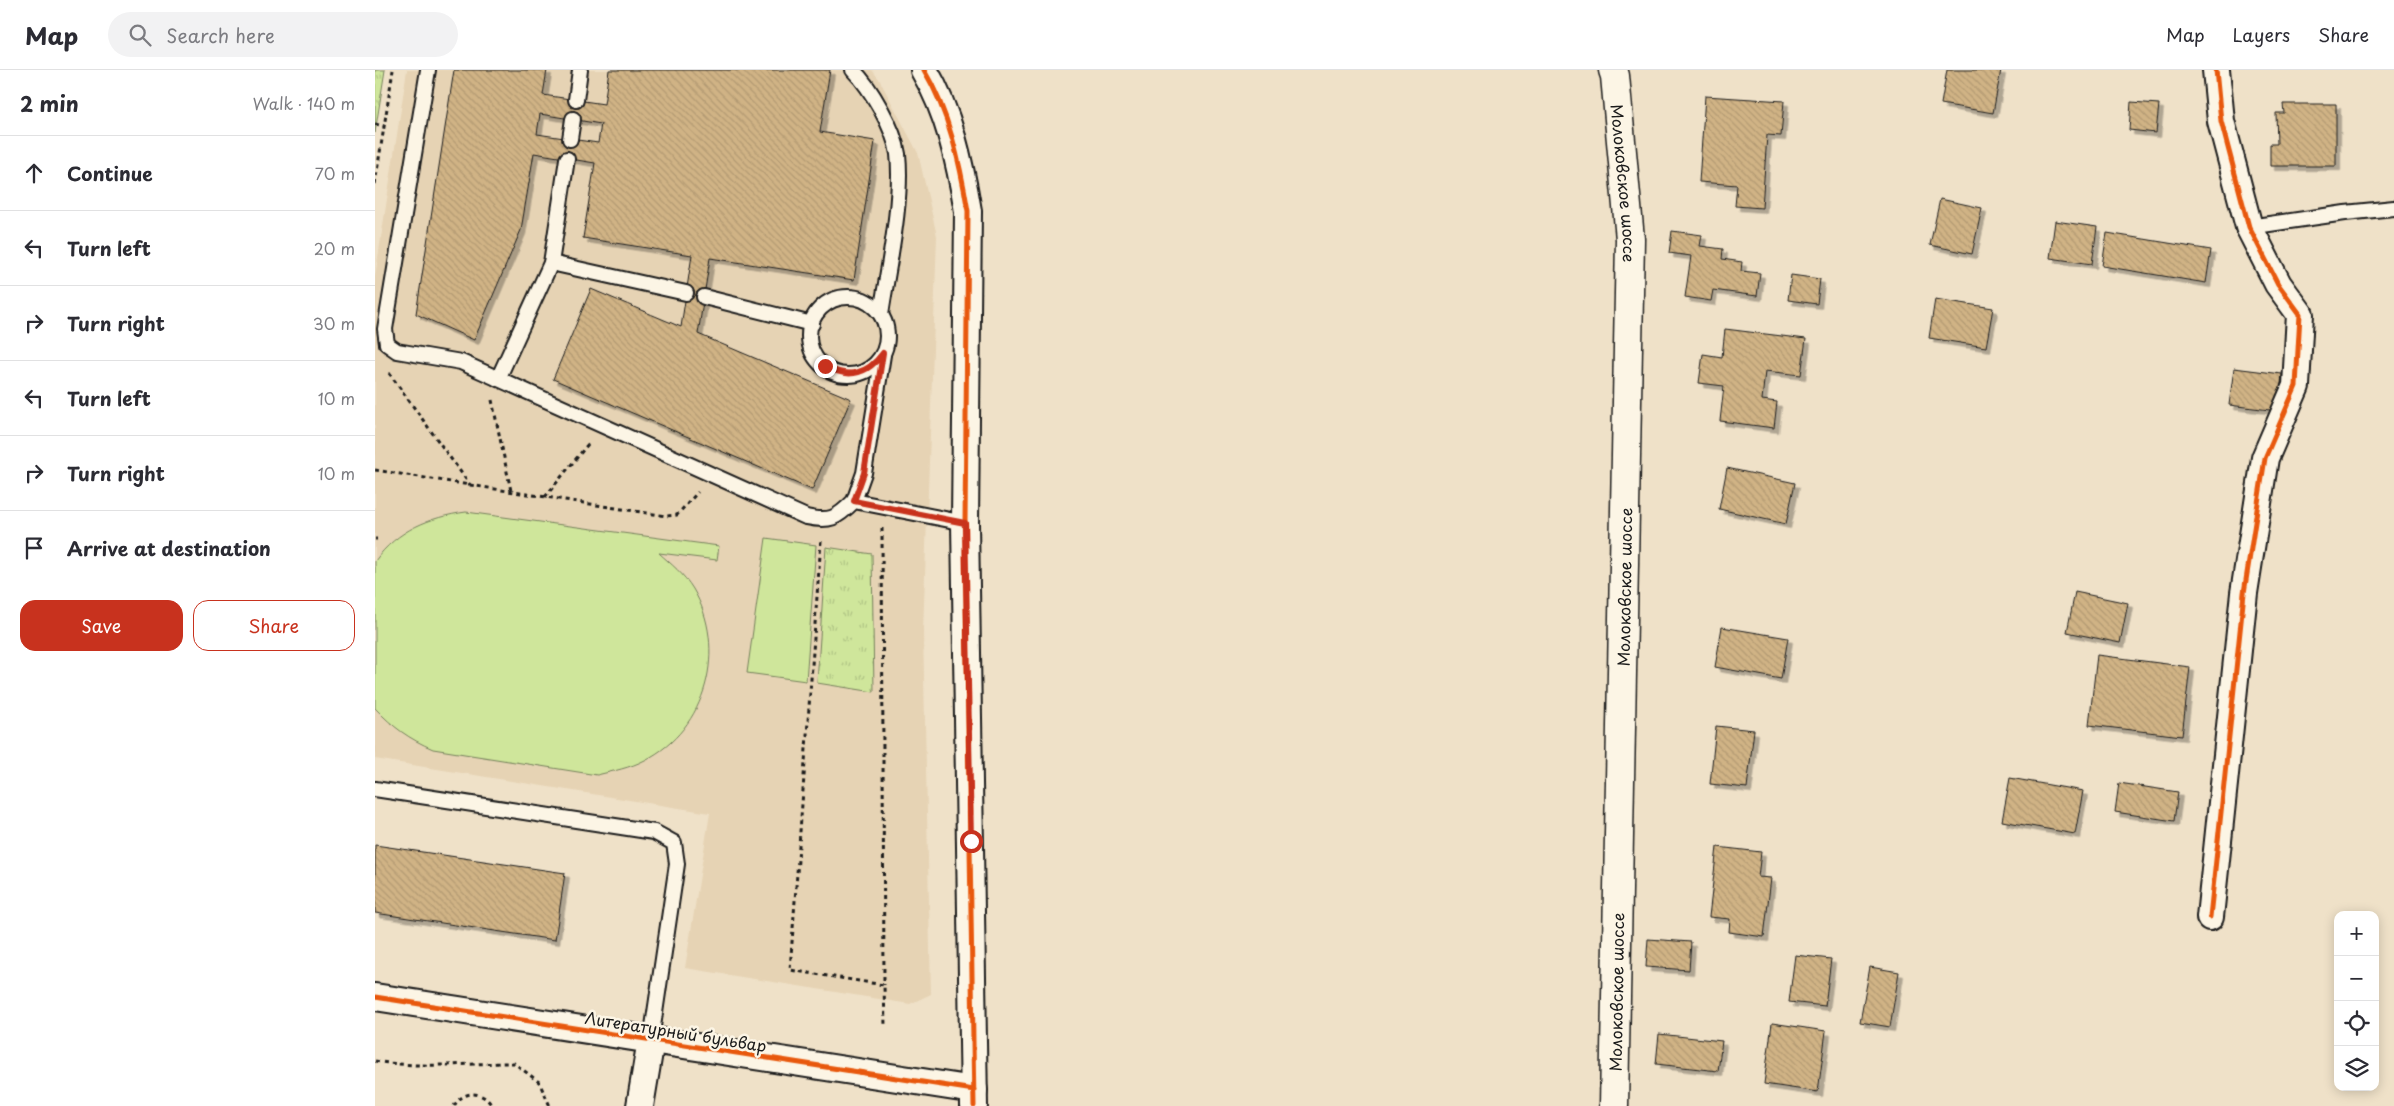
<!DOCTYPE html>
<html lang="en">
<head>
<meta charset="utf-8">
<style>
  body { margin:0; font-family:"Playpen Sans",sans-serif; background:#f2f2f3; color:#2b2b33 }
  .controls { position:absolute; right:15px; bottom:15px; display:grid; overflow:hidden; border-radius:10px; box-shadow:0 2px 12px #0003 }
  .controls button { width:45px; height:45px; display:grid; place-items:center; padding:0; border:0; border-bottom:1px solid #e1e1e2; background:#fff; color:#2b2b33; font:25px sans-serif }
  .stop { position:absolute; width:15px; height:15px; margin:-11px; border:4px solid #c8321e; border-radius:50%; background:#fff }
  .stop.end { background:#c8321e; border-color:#fff; box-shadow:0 1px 5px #0008 }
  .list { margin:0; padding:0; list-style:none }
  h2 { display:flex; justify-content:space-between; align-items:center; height:65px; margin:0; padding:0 20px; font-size:21px }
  h2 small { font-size:16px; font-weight:400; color:#7c7c81 }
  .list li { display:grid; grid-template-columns:32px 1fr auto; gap:15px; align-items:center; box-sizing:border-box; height:75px; padding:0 20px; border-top:1px solid #e1e1e2 }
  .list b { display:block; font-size:19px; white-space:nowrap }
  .list em { font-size:16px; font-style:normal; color:#7c7c81 }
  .actions { display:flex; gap:10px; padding:15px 20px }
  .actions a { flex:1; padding:11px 0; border:1px solid #c8321e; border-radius:15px; text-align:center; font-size:18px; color:#c8321e }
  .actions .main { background:#c8321e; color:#fff }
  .icon { flex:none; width:28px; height:28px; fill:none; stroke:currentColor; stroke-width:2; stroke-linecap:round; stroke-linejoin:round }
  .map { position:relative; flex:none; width:2019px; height:1036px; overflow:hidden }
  header { display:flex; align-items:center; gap:30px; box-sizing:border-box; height:70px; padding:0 25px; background:#fff; border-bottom:1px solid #e1e1e2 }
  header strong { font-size:24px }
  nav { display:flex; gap:28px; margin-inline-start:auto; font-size:18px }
  .search { width:350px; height:45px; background:#f2f2f3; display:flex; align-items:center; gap:12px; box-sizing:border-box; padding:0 18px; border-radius:28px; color:#7c7c81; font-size:19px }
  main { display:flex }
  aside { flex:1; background:#fff }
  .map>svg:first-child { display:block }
  .built { fill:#e6d3b4 }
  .park { fill:url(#park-tufts); stroke:#76815c }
  .garden { fill:#cfe69b; stroke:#76815c }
  .building { fill:url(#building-back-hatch); stroke:#1c1c1c; fill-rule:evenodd; filter:url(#shadow) }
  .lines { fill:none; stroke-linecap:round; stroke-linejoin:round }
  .lane-casing { stroke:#1c1c1c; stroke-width:18 }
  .street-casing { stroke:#1c1c1c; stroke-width:30 }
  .secondary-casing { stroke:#1c1c1c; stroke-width:31 }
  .path { stroke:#1c1c1c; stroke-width:3; stroke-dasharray:4 4; stroke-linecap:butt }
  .lane { stroke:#fcf5e5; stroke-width:14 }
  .street { stroke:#fcf5e5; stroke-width:26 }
  .secondary { stroke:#fcf5e5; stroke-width:28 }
  .cycleway-casing { stroke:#fcf5e5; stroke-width:8 }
  .cycleway { stroke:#e8590c; stroke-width:5 }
  .route { stroke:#c8321e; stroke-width:6 }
  .labels { text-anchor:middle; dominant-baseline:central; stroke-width:5; stroke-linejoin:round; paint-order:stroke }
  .street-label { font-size:16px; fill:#1c1c1c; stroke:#fcf5e5 }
</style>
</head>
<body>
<header>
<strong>Map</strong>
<div class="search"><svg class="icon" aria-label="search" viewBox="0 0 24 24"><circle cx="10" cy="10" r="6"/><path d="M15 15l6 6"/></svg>Search here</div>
<nav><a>Map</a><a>Layers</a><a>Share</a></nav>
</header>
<main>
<aside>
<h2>2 min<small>Walk · 140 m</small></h2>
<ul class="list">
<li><svg class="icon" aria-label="ahead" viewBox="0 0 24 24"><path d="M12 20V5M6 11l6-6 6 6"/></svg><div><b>Continue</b></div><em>70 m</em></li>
<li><svg class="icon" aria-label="left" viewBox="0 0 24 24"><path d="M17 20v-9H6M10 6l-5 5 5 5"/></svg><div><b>Turn left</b></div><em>20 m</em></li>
<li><svg class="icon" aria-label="right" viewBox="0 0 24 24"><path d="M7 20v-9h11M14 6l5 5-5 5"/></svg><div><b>Turn right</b></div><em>30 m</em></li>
<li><svg class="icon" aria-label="left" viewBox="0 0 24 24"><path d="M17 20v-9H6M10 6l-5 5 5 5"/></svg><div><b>Turn left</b></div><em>10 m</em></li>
<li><svg class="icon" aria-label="right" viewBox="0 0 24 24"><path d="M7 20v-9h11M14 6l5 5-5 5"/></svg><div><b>Turn right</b></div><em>10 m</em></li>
<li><svg class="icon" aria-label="arrive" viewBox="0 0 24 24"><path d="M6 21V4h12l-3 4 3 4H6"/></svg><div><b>Arrive at destination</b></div></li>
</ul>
<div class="actions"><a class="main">Save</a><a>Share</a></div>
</aside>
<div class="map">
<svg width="2019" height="1036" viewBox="0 0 2019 1036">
  <defs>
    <pattern id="park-tufts" width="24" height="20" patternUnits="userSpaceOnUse" patternTransform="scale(1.25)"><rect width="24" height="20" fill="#cfe69b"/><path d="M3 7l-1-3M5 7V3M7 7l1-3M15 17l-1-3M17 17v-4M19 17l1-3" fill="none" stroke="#b1c585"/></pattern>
    <pattern id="building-back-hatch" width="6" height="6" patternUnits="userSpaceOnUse" patternTransform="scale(1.25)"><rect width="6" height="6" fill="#d0b385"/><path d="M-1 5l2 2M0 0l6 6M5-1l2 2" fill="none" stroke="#b29972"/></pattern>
    <filter id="shadow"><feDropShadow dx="4.5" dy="4.5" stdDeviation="0" flood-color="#0004"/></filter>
  </defs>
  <rect width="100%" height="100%" fill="#efe1c8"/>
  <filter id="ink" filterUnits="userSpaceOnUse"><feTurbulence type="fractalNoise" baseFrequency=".02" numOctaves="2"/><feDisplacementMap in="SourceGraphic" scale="10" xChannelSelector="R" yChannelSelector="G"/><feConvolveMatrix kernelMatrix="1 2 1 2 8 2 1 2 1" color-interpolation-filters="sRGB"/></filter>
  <g filter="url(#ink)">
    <polygon class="built" points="32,0 497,0 504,9 543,83 562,166 548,562 556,924 535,934 310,898 335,743 0,689 0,207"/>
    <g class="park">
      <polygon points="0,0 10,0 0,63"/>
      <polygon points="451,477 497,484 499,622 442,613"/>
    </g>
    <g class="garden">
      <path d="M91 442 344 476 342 490 284 483C296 494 309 504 318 519 353 578 332 659 270 690 255 698 238 701 222 705L58 679C34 669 18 657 0 638V491C22 460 55 447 91 442Z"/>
      <polygon points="391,468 441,475 431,611 372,603"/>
    </g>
    <g class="building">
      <path d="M79 0H172L168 25 229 34 234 0H455L445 62 500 71 479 210 335 188 323 264 476 329 437 420 178 309 216 219 306 257 317 185 208 168 220 93 159 83 146 160 99 270 41 244ZM165 44 226 54 223 73 162 64Z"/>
      <polygon points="1572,0 1626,0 1618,43 1566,34"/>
      <polygon points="1330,26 1409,31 1406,66 1392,65 1387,138 1360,136 1362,115 1324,112"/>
      <polygon points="1756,32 1784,34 1781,63 1754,60"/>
      <polygon points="1908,34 1961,34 1961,96 1895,96 1895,74 1902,74 1901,43 1909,43"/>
      <polygon points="1565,129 1607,138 1597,184 1555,175"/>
      <polygon points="1680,151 1722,157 1717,194 1675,188"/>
      <polygon points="1297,161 1327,165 1325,176 1348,179 1347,189 1367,192 1366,201 1385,203 1382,226 1338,220 1336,231 1310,227 1316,186 1294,183"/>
      <polygon points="1732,163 1836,180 1831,213 1727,196"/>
      <polygon points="1416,205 1445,209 1442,234 1413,230"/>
      <polygon points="1560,229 1618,238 1611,277 1554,268"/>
      <polygon points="1350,259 1431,269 1426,305 1390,301 1387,330 1402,332 1399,358 1345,351 1349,316 1324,313 1328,284 1347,287"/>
      <polygon points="1859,298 1907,304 1903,341 1854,335"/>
      <polygon points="1352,398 1420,413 1411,454 1344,439"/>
      <polygon points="1700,522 1753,533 1745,573 1692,562"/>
      <polygon points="1347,557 1413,568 1406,609 1340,597"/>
      <polygon points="1722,585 1815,597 1807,666 1714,655"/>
      <polygon points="1341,656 1379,660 1372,718 1335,714"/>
      <polygon points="1635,708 1708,721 1700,764 1627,751"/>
      <polygon points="1744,713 1803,722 1799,751 1740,742"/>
      <polygon points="0,775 190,803 180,870 0,843"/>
      <polygon points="1342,777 1386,782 1383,807 1396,808 1389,867 1354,862 1355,849 1334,847"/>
      <polygon points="1273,869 1316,872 1314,900 1271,897"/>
      <polygon points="1420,885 1456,889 1450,936 1414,932"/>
      <polygon points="1495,897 1524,902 1515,957 1485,952"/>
      <polygon points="1397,953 1451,961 1443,1022 1389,1014"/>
      <polygon points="1284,964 1347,971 1343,1001 1281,994"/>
    </g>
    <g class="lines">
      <g class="lane-casing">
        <g id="lane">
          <path d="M53 0 10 259 12 274 22 281 86 292 431 447C455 452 461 449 479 431L590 453"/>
          <path d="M478 0C496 18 519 58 523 84 528 131 513 197 506 244"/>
          <polyline points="201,30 205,0"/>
          <polyline points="195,69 198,49"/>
          <polyline points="1874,157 1970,143 2019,138"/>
          <polyline points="176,193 311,223"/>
          <polyline points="329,227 437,254"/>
          <circle cx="473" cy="266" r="39"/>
          <polyline points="123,309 176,193 192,89"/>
          <polyline points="479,431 489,403 508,285"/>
          <polyline points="0,719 279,762 299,773 302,794 276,970"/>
        </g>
      </g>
      <g class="street-casing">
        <g id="street">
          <path d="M549 0C574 42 585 93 593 141L590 453 599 1036"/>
          <polyline points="1835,847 1869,523 1890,388 1921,316 1925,244 1903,214 1874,157 1846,51 1841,0"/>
          <polyline points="0,927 599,1020"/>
          <polyline points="265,1036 276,970"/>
        </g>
      </g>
      <g class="secondary-casing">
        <g id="secondary">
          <path id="s1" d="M1238 0 1240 6 1255 169 1239 1036"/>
        </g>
      </g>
      <g class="path">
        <polyline points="0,54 9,56"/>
        <polyline points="0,114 18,0"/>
        <polyline points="14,303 95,415"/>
        <polyline points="117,330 136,421"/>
        <polyline points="0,400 291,446 302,445 323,422"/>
        <polyline points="170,427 213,374"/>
        <polyline points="507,458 509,915"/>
        <polyline points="0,469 2,469"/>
        <polyline points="446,471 415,900 509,915 510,956"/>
        <path d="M0 991C47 999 92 993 139 993L164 1012 175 1036"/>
        <path d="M79 1036C88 1020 108 1020 117 1036"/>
      </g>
      <use href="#lane" class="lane"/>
      <use href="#street" class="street"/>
      <use href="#secondary" class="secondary"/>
      <g class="cycleway-casing">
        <g id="cycleway">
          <path d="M549 0C574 42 585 93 593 141L590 453 599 1036"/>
          <polyline points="1835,847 1869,523 1890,388 1921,316 1925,244 1903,214 1874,157 1846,51 1841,0"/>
          <polyline points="0,927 599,1020"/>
        </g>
      </g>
      <use href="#cycleway" class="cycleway"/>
    </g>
  </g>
  <g class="lines" filter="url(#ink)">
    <path class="route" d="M450 296C473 309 492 305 508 283L489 403 479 431 590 453 596 771"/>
  </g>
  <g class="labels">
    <g class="street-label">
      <text stroke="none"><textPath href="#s1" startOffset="114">Молоковское шоссе</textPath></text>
      <text transform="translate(1249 517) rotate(-89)">Молоковское шоссе</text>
      <text transform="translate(1241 922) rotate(-89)">Молоковское шоссе</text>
      <text transform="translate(301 961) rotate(9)">Литературный бульвар</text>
    </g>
  </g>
</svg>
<div class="controls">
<button>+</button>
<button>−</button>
<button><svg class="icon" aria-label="locate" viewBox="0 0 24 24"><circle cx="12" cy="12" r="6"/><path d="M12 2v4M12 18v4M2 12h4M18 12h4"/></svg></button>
<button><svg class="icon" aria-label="layers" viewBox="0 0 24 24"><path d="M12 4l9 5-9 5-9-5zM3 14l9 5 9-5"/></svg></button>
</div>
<div class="stop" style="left:596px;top:771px"></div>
<div class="stop end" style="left:450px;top:296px"></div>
</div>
</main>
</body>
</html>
